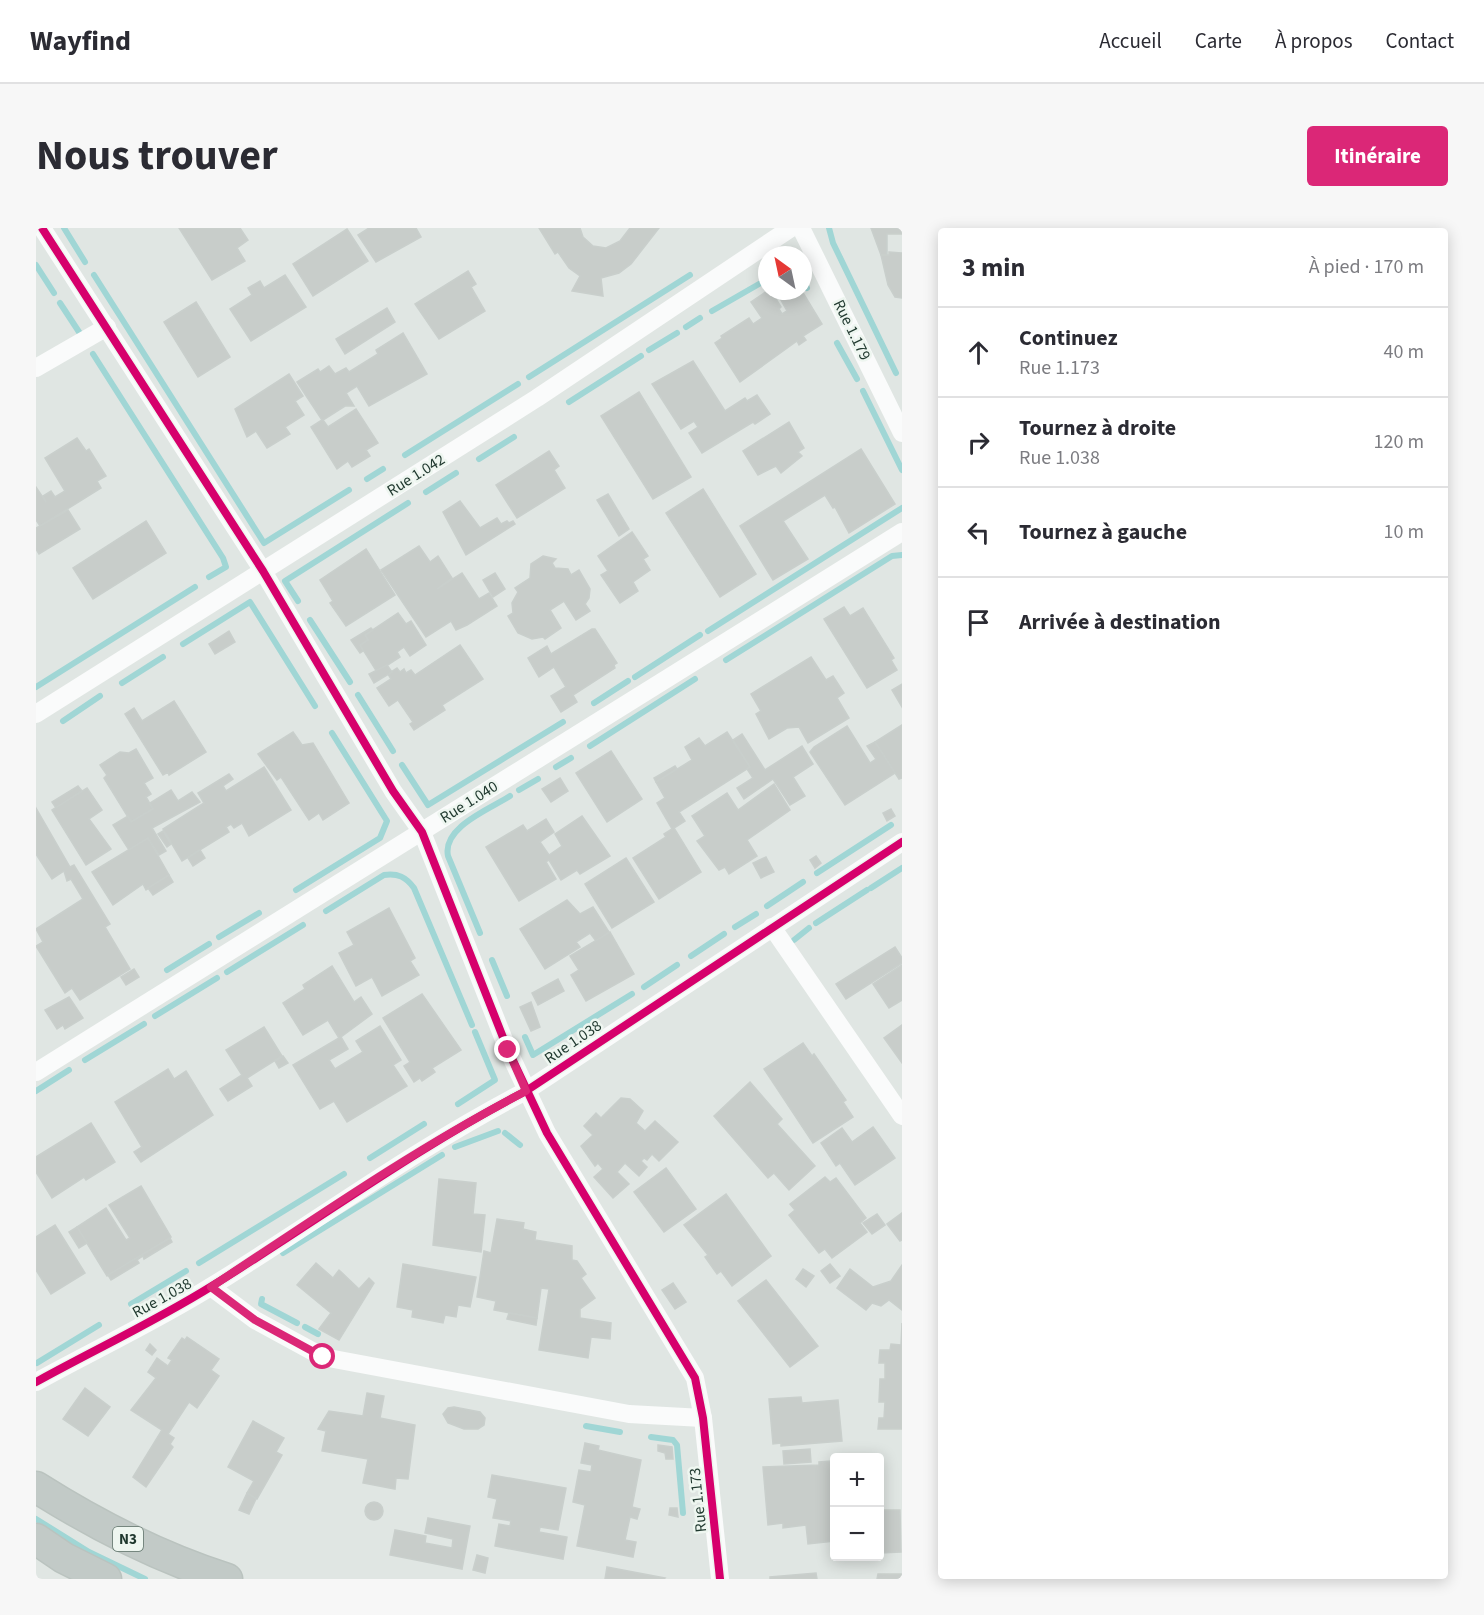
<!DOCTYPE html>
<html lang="fr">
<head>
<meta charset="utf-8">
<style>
  body { margin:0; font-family:"Source Sans 3",sans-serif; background:#f7f7f7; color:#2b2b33 }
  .controls { position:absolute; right:18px; bottom:18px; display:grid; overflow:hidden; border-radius:6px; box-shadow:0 3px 15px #0003 }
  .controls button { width:54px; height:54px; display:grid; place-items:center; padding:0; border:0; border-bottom:2px solid #e1e1e2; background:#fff; color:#2b2b33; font:30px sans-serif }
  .compass { position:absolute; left:722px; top:18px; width:54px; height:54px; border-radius:50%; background:#fff; box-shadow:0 3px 15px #0003; rotate:327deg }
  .stop { position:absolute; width:18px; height:18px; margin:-14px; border:4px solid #db2777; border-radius:50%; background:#fff }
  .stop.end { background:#db2777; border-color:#fff; box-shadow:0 2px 6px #0008 }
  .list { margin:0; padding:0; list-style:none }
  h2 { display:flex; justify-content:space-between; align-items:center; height:78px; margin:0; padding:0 24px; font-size:26px }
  h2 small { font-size:20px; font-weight:400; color:#7c7c81 }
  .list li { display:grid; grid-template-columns:39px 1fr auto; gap:18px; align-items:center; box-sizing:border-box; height:90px; padding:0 24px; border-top:2px solid #e1e1e2 }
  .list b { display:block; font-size:22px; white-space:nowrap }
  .list p { margin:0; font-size:20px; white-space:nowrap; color:#7c7c81 }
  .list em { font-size:20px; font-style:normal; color:#7c7c81 }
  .icon { flex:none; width:33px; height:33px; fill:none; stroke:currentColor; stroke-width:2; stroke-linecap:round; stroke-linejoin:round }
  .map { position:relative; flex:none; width:866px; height:1351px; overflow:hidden; border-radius:6px }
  header { display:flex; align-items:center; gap:36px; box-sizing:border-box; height:84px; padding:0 30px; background:#fff; border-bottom:2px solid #e1e1e2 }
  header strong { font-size:28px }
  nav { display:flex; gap:33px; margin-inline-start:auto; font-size:21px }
  .intro { display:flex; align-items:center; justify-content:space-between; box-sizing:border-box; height:144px; padding:0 36px }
  h1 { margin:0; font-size:42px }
  .button { padding:15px 27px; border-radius:6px; background:#db2777; color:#fff; font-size:21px; font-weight:700 }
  main { display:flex; gap:36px; padding:0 36px }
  aside { flex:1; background:#fff; border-radius:6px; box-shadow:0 3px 15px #0003 }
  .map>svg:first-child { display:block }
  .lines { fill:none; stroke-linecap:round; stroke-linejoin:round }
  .stream { stroke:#a0d6d5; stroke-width:6 }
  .building { fill:#c8cdca; stroke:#c9cfcc; stroke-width:1.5 }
  .trunk-casing { stroke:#bac3bf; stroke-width:33 }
  .minor { stroke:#fafbfb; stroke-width:18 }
  .trunk { stroke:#c2cac7; stroke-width:30 }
  .cycleway-casing { stroke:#eef6f0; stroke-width:11 }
  .cycleway { stroke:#d6006c; stroke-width:8 }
  .route { stroke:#db2777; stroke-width:8 }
  .labels { text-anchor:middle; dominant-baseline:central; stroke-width:5; stroke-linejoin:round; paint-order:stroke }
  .shield { fill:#eef6f0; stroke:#5d7168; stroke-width:1.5 }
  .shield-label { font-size:15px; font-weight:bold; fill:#1f382e }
  .street-label { font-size:16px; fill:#1f382e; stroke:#eef6f0 }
</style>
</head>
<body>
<header>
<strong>Wayfind</strong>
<nav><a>Accueil</a><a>Carte</a><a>À propos</a><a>Contact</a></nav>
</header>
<div class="intro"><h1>Nous trouver</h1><a class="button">Itinéraire</a></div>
<main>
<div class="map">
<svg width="866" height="1351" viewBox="0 0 866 1351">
  <rect width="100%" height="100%" fill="#e0e6e3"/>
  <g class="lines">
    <g class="stream">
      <polyline points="28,0 49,34"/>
      <polyline points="793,0 797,15 860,145"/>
      <polyline points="0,37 18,65"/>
      <polyline points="58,47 228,315 313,262"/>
      <polyline points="767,53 771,60"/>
      <polyline points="24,75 47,110"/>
      <polyline points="676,83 723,56"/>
      <polyline points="650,99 664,90"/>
      <polyline points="801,115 821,151"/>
      <polyline points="613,122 641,105"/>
      <polyline points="57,126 187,330 190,339 173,349"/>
      <polyline points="493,149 654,47"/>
      <polyline points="827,163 866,242"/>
      <polyline points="533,174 605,128"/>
      <polyline points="369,227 482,156"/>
      <polyline points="443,231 478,209"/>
      <polyline points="331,251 347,241"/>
      <polyline points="390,264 420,245"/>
      <polyline points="262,373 249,353 372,275"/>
      <polyline points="274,392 314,454"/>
      <polyline points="672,403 866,280"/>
      <polyline points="147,416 214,374 279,478"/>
      <polyline points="690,432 856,328 866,327"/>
      <polyline points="599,449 664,407"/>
      <polyline points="86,455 127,429"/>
      <polyline points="0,459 159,359"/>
      <polyline points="322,467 357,523"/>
      <polyline points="558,475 592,453"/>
      <polyline points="27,493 64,468"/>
      <polyline points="554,518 659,451"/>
      <polyline points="366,537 392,577 527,494"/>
      <polyline points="520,539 535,530"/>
      <polyline points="483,562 502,551"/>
      <polyline points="781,645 855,597"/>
      <polyline points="835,660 866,640"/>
      <polyline points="260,662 344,610 351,593 296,505"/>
      <polyline points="731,678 767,654"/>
      <path d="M290 683 348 647C362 645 370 649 378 660L436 797"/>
      <polyline points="780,695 831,662"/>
      <polyline points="699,699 720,686"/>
      <path d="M444 705 412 628C406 599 454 581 474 568"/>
      <polyline points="183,709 223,685"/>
      <polyline points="758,712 773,700"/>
      <polyline points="655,728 688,706"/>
      <polyline points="456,732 471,768"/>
      <polyline points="131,742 173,716"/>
      <polyline points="191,744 267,697"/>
      <polyline points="608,759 641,737"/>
      <polyline points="119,788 181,750"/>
      <polyline points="489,809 497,827 596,766"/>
      <polyline points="49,832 108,796"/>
      <polyline points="0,863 33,842"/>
      <polyline points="422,876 459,852 439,804"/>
      <polyline points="469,905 484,917"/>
      <polyline points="419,919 462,903"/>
      <polyline points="334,930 388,896"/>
      <polyline points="247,1025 406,927"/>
      <polyline points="163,1035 308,946"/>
      <polyline points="226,1071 225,1076 261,1095"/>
      <polyline points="95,1076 150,1043"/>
      <polyline points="269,1099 282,1106"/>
      <polyline points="1,1135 63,1097"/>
      <polyline points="550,1198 584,1204"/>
      <polyline points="615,1209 637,1212 641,1217 647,1285"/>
      <polyline points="0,1291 53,1324 109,1351"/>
    </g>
  </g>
  <g class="building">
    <polygon points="143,0 204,0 212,12 201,20 209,33 176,52"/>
    <polygon points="333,0 380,0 385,9 340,34 322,7"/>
    <polygon points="503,0 544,0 547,9 557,18 570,20 584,13 594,0 623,0 595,36 583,45 565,50 567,68 536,63 544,48 533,40 522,24 519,26"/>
    <polygon points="835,0 866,0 866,6 851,6 851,27 845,27"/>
    <polygon points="311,1 332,33 277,68 257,36"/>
    <polygon points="853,24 866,25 866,70 859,69 852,57 845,27 853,27"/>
    <polygon points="432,43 440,56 435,59 449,83 403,111 379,76"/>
    <polygon points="249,47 270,79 215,113 194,81 216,67 212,60 224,53 228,60"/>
    <polygon points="731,63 735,63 745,79 743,81 746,86 751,83 740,63 766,63 786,96 767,108 770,112 763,117 761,113 704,154 679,115 686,110 685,108 713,90 717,96 726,90 715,74"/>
    <polygon points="160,74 194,129 162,149 128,94"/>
    <polygon points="351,80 359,94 309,126 300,111"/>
    <polygon points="367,105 391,146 333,178 321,158 310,165 318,178 309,178 287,192 292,199 320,181 342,215 330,222 334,228 316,239 312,233 301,241 275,199 286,192 261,154 282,141 284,144 293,138 299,146 310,140 313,144 342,126 340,122"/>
    <polygon points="657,133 689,183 709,170 711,173 721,167 734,186 719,196 717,194 666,225 653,205 662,199 658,193 645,201 616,156"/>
    <polygon points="253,146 267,168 259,173 268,187 249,199 254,206 231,220 220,203 211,209 199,181"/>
    <polygon points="603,164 655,249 617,271 565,188"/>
    <polygon points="753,194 768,220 762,224 766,228 745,245 740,238 722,247 707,223"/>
    <polygon points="41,210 50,223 53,221 70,248 61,253 65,260 4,298 0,292 0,259 10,274 7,268 15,263 19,269 29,263 9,230"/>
    <polygon points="825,221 859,276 813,305 799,279 797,280 789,267 747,293 772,331 737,352 704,298"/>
    <polygon points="513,223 523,238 518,242 529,260 481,290 460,257"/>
    <polygon points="667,261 720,346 684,369 630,285"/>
    <polygon points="572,266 593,301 583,308 561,272"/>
    <polygon points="424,273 444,300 461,290 465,296 471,293 473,295 477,293 479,296 430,327 407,284"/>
    <polygon points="32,282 44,301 3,326 0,321 0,300"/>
    <polygon points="110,293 130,325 57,371 37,340"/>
    <polygon points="596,304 612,328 607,331 614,342 597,354 602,363 584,375 565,347 572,343 562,328"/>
    <polygon points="383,318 394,334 402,328 416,350 401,361 426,345 443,371 453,365 461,378 431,397 420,402 415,393 390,409 345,342"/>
    <polygon points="330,321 359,367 310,398 294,375 297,373 284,352"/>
    <polygon points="507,328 520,331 516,335 519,340 532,341 535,347 543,342 554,361 553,370 549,376 554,383 540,392 528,373 514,382 525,400 509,411 507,409 496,411 482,405 472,388 477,385 476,375 482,364 479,360 494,350 495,336"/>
    <polygon points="459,345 469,361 457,369 447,352"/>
    <polygon points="808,379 814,388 827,380 858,430 855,432 861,442 831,460 788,391"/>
    <polygon points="362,385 370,396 375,393 390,417 374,428 368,419 361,424 364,429 341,444 324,417 332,412 329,407"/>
    <polygon points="335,400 337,402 329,407 332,412 324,417 327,423 324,425 315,412"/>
    <polygon points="556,401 559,401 581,435 578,437 579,440 537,467 541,474 525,484 515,468 530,459 518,439 503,449 492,430 511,418 515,426"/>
    <polygon points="193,403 199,414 179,426 173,416"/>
    <polygon points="424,417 447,451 406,477 409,482 378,502 374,496 377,494 362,472 353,478 341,460 355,451 352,446 361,440 364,444 368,441 370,445 375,442 379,447"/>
    <polygon points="775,429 790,452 797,448 808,465 801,470 813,490 772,515 763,499 751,500 733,511 720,486 725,483 715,466"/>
    <polygon points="351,437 356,444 338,455 333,446"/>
    <polygon points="866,456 866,479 856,462"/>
    <polygon points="138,473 170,524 133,547 132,544 127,547 89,486 98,480 106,493"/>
    <polygon points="866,497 866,550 863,551 839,514"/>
    <polygon points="811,498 834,535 840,531 831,518 839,514 859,545 809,577 774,524 778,519"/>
    <polygon points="257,504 266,517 277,515 313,575 287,592 283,585 273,592 245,549 241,552 222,526"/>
    <polygon points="691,504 714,539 643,584 649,593 638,600 665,644 623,671 597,630 630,609 628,606 636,601 621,575 629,570 620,554 656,532 649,519 663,510 669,518"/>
    <polygon points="706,506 729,542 766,518 777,536 757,549 769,568 754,577 737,551 708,571 701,560 717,550 711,541 714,539 697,512"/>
    <polygon points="100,521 117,550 108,555 115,566 110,569 117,581 95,594 68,550 71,547 64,537 84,524 93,525"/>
    <polygon points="575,523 606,571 571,594 540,545"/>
    <polygon points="639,538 641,541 620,554 618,550"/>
    <polygon points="228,539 255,582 213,608 206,595 198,600 195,596 190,599 193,604 146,633 127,601 168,575 162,565 193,546 197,551 187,558 190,563"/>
    <polygon points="524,550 532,563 515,574 506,561"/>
    <polygon points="738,556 754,582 711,612 721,628 693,646 689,639 683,642 661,613 669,608 656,588 691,565 702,582"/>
    <polygon points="42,558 46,563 20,580 16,574"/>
    <polygon points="51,560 66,582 53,591 75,621 50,637 16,582"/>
    <polygon points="135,562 142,573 156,564 164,574 116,600 130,623 123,627 112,610 93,622 77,597 92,588 95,594 117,581 114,575"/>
    <polygon points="0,580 34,639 38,637 74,696 69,699 94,741 44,772 36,760 29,765 0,718 7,714 0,701 47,671 35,651 31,653 28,643 16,651 0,626"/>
    <polygon points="855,581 859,588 851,593 847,585"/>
    <polygon points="546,588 574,628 544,646 541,642 525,652 513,632 510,634 520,651 483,673 450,619 487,597 491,603 510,591 518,604 504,614 513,627 526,618 519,606"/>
    <polygon points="127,603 135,616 131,619 122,606"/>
    <polygon points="112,610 133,647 110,662 107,656 77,677 56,644"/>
    <polygon points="164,622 169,630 157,638 152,630"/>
    <polygon points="780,628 785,635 779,640 774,632"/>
    <polygon points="730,629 738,644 725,650 717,635"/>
    <polygon points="590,630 618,674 576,700 549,656"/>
    <polygon points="133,647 137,654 117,667 112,660"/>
    <polygon points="531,672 544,686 557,679 573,704 560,713 554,705 540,714 544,719 509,741 484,701"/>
    <polygon points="353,680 379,730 374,733 383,747 346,768 336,749 320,758 303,725 318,717 311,704"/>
    <polygon points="574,704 598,746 550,773 535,747 543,742 534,728"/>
    <polygon points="859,719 866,730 866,735 810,771 800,756"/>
    <polygon points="866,737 866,772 853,780 837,756"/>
    <polygon points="296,738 318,774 325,769 336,786 305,809 312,821 293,832 299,841 327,824 320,813 344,798 365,832 357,837 371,858 311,894 298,873 284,881 257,837 303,810 292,792 267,807 247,775 269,761 267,757"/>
    <polygon points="98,741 103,749 90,757 85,749"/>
    <polygon points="522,751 528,763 502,777 496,765"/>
    <polygon points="386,766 425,822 396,840 399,844 386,853 384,850 378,854 368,838 374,834 347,790"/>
    <polygon points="33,769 47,790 29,801 27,797 21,801 9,782"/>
    <polygon points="495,774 504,799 495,803 484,779"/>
    <polygon points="866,797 866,835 848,810"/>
    <polygon points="228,799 246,828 211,850 216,858 192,873 184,861 206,847 190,822"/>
    <polygon points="767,815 776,828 778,826 810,872 807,874 817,889 777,915 728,841"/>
    <polygon points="247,828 252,835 243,840 239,833"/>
    <polygon points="132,841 138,851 150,843 177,887 105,934 98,924 106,919 79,874"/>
    <polygon points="714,854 746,891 741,896 779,938 753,962 738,945 732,950 678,888"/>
    <polygon points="585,870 594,871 607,883 600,895 609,903 619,893 642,914 623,933 616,926 611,932 608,930 605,933 611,939 603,948 589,935 581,944 593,956 577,970 558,949 567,941 562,935 559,938 545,918 557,907 548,898 560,885 565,890"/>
    <polygon points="55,895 79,934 50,952 48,949 16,970 0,944 0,929"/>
    <polygon points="837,899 859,930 819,957 804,935 800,938 785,915 806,900 816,914"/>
    <polygon points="630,940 660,981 628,1004 598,964"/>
    <polygon points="789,949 794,954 800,950 830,990 824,995 831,1004 796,1030 789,1021 783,1025 753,987 759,982 754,976"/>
    <polygon points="403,951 440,955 437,986 449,987 445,1024 397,1017"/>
    <polygon points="105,958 135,1009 71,1048 41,999 70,980 90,1012 94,1010 73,977"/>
    <polygon points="690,966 735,1028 696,1058 685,1043 681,1046 669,1029 672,1027 648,997"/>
    <polygon points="866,985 866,1012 864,1013 851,996"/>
    <polygon points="841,986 849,997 836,1006 827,995"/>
    <polygon points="461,991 488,995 487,1001 500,1004 499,1012 536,1018 536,1032 541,1033 550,1046 545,1050 559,1070 544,1081 544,1090 575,1095 574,1111 555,1109 552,1130 503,1122 513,1061 505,1060 501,1090 458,1082 460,1073 441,1069 448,1023 455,1025"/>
    <polygon points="19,997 49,1045 15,1066 0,1042 0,1009"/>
    <polygon points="41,999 51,1015 43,1020 33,1004"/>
    <polygon points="134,1010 136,1014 108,1031 107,1028 101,1032 103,1035 75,1052 72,1047"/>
    <polygon points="280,1035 297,1050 303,1042 323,1061 333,1050 338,1055 303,1112 283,1101 295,1085 261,1057"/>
    <polygon points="367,1036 440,1049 434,1079 422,1077 420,1089 409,1087 407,1095 376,1089 377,1082 361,1079"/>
    <polygon points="794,1036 804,1048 794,1055 785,1043"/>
    <polygon points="866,1037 866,1082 853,1072 845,1078 836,1075 830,1082 801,1060 814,1041 837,1059 855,1053"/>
    <polygon points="767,1041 778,1048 770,1059 760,1051"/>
    <polygon points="730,1052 782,1118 754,1139 702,1073"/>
    <polygon points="637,1055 650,1074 639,1081 626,1062"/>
    <polygon points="473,1085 501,1090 500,1097 471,1091"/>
    <polygon points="866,1095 866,1201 842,1201 843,1190 848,1190 849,1174 843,1174 844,1151 849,1151 849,1135 843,1135 844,1122 854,1122 855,1116 865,1117"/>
    <polygon points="151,1109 183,1131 175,1142 183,1148 161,1180 153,1174 132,1206 138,1210 134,1216 137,1219 110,1259 97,1249 126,1202 95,1182 120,1150 112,1144 121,1130 132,1138 136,1132 132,1130 146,1110 149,1112"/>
    <polygon points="114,1116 120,1122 116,1127 110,1122"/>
    <polygon points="49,1160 74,1179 52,1208 27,1191"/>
    <polygon points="331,1165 348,1168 344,1190 379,1197 372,1251 360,1250 359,1261 327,1255 332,1231 286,1223 290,1203 282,1201 293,1183 327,1188"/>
    <polygon points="765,1169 766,1175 802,1172 806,1213 745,1218 745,1215 737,1216 733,1171"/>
    <polygon points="418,1179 444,1184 449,1190 448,1197 442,1201 428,1201 412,1195 407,1186 412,1180"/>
    <polygon points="217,1193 248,1210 240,1224 246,1227 221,1271 211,1265 218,1253 192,1239"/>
    <polygon points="549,1215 563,1218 562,1222 605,1232 596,1279 604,1281 601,1291 594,1289 589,1312 600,1314 597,1329 541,1318 549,1277 537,1274 543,1242 555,1244 556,1237 545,1235"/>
    <polygon points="622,1217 636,1219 637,1231 630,1231 629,1225 622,1223"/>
    <polygon points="774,1221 775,1234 748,1236 747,1223"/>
    <polygon points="795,1233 798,1313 772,1316 770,1297 747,1300 747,1295 732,1297 727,1239 783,1237 783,1234"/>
    <polygon points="456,1247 530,1260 522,1302 504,1299 503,1304 531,1309 527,1331 459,1318 463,1296 474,1298 475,1293 457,1290 461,1271 452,1269"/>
    <polygon points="211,1265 220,1271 213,1286 203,1282"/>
    <circle cx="338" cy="1283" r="9"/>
    <polygon points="634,1280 641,1280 642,1289 633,1287"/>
    <polygon points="844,1282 864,1282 865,1324 844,1325"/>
    <polygon points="392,1290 434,1298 426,1341 354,1327 359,1302 390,1308 389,1315 416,1320 417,1311 389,1305"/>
    <polygon points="441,1327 452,1330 449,1345 437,1342"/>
    <polygon points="571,1339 629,1350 628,1351 569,1351"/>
    <polygon points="780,1345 781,1351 734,1351 734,1349"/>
    <polygon points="842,1346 866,1346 866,1351 841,1351"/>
  </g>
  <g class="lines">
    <g class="trunk-casing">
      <g id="trunk">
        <path d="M0 1259C60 1297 122 1329 191 1351"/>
        <polyline points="0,1311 28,1330 70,1351"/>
      </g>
    </g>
    <g class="minor">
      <polyline points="6,0 227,343 357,563 386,604 472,822 511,905 659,1150 667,1190 684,1351"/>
      <polyline points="765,0 866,205"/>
      <polyline points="0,140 71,99"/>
      <polyline points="0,486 501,170 755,0"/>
      <polyline points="736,699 866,888"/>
      <polyline points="0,844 866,304"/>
      <polyline points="175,1059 219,1092 287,1129 593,1186 667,1190"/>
      <path d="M0 1154C58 1122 120 1093 176 1058 281 993 380 920 490 863L866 614"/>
    </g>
    <use href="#trunk" class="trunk"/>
    <g class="cycleway-casing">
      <g id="cycleway">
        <polyline points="6,0 227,343 357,563 386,604 472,822 511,905 659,1150 667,1190 684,1351"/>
        <path d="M0 1154C58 1122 120 1093 176 1058 281 993 380 920 490 863L866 614"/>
      </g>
    </g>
    <use href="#cycleway" class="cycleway"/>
  </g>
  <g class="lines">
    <path class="route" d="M287 1129 219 1092 175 1059C278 991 380 920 490 863L472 822"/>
  </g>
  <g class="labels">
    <rect class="shield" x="77" y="1299" width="30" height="24" rx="4.5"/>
    <g class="shield-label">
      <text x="92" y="1311">N3</text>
    </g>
    <g class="street-label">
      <text transform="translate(816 102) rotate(64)">Rue 1.179</text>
      <text transform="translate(380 247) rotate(-32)">Rue 1.042</text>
      <text transform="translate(433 574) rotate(-32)">Rue 1.040</text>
      <text transform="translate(537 814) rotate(-34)">Rue 1.038</text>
      <text transform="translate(126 1070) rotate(-29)">Rue 1.038</text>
      <text transform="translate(662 1272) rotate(-96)">Rue 1.173</text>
    </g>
  </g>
</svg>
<div class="controls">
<button>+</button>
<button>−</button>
</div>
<svg class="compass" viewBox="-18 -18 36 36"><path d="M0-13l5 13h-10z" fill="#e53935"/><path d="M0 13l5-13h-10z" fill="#7c7c81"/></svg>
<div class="stop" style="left:287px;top:1129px"></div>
<div class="stop end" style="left:472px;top:822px"></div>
</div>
<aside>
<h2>3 min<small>À pied · 170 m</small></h2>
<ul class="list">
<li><svg class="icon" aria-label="ahead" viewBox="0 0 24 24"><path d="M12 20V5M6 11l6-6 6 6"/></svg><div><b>Continuez</b><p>Rue 1.173</p></div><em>40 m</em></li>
<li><svg class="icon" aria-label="right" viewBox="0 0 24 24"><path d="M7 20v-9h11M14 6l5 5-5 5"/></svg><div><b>Tournez à droite</b><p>Rue 1.038</p></div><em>120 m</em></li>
<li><svg class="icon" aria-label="left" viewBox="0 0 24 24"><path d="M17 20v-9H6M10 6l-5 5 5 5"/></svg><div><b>Tournez à gauche</b></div><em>10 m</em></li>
<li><svg class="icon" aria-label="arrive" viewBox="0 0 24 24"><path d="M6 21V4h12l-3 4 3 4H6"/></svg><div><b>Arrivée à destination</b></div></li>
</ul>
</aside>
</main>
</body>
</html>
